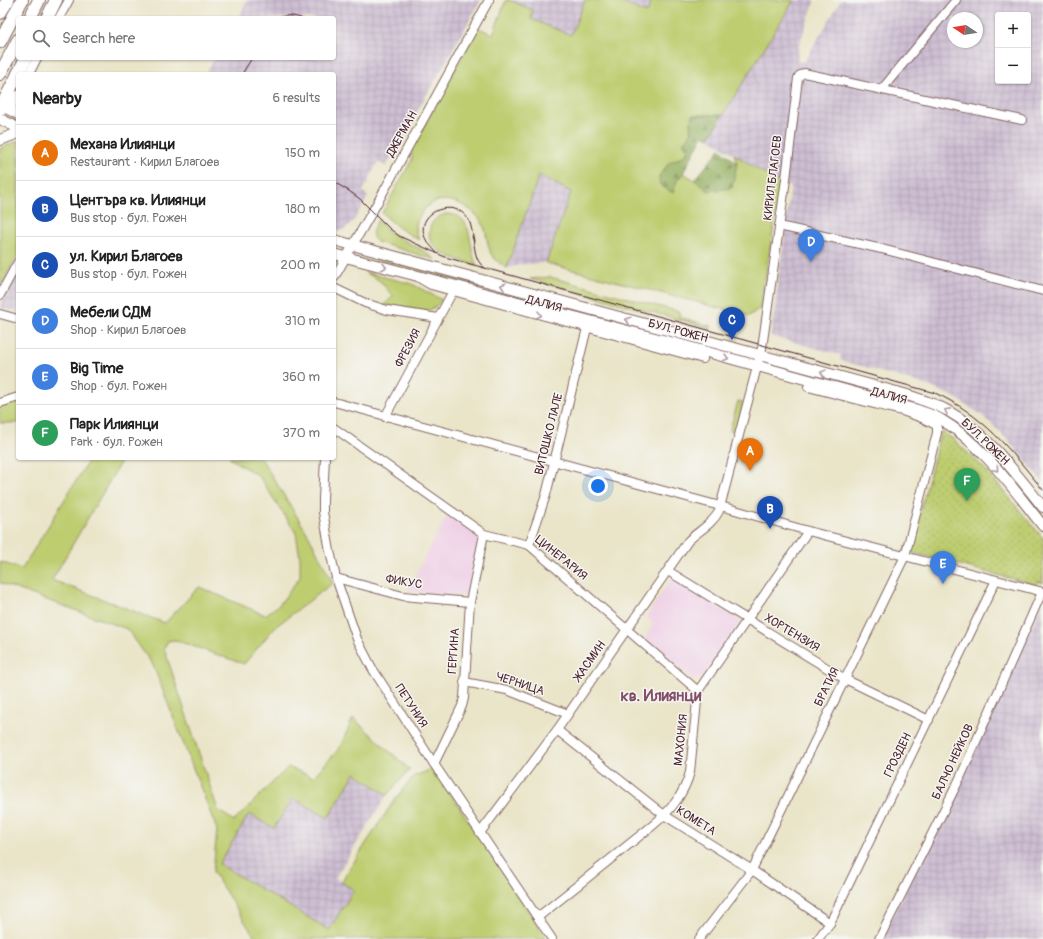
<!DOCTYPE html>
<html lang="en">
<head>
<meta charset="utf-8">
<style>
  body { margin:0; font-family:Pangolin,sans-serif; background:#f6f6f6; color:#222 }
  .controls { position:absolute; right:12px; top:12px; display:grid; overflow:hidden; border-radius:4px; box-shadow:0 1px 3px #0004 }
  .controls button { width:36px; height:36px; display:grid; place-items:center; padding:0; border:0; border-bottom:1px solid #e0e0e0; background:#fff; color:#222; font:20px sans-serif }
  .compass { position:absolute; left:947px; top:12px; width:36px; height:36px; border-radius:50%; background:#fff; box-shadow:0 1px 3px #0004; rotate:282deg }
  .you { position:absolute; left:598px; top:486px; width:14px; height:14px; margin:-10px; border:3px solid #fff; border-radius:50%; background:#1a73e8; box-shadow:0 0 0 6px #1a73e833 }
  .badge { display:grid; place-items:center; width:26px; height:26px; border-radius:50%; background:#1a73e8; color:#fff; font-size:13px; font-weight:700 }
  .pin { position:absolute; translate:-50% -33px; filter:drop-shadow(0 1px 2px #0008) }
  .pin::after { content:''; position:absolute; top:21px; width:14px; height:12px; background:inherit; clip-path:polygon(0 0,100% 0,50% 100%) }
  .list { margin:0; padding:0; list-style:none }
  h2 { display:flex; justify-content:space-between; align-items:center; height:52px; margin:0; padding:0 16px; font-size:17px }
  h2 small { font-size:13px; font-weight:400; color:#767676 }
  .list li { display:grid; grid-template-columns:26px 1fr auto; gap:12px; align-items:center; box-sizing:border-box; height:56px; padding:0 16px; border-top:1px solid #e0e0e0 }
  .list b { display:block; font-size:15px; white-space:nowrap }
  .list p { margin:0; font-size:13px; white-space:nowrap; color:#767676 }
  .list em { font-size:13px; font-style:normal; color:#767676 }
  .icon { flex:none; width:22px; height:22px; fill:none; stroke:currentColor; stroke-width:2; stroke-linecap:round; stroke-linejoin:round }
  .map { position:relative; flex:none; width:1043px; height:939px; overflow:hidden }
  .search { position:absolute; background:#fff; box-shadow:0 1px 3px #0004; left:16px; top:16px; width:320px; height:44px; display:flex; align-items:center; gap:10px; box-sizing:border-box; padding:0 14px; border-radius:4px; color:#767676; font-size:15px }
  .panel { position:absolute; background:#fff; box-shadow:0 1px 3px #0004; left:16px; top:72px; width:320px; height:388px; border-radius:4px }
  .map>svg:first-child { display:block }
  .built { fill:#efd0e6 }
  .industrial { fill:url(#industrial-grid); fill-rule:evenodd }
  .grass { fill:#bdcd70; stroke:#84764e }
  .forest { fill:url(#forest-firs); stroke:#706846 }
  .park { fill:url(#park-dots); stroke:#84764e }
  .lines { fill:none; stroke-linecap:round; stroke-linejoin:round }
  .minor-casing { stroke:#826462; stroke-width:10 }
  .major-casing { stroke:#826462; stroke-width:12 }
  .highway-casing { stroke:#826462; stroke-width:14 }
  .minor { stroke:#fff; stroke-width:8 }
  .major { stroke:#fff; stroke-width:10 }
  .highway { stroke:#fff; stroke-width:12 }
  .tram { stroke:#4a1f2b; stroke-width:1 }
  .oneway { stroke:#ae9aa0 }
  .labels { text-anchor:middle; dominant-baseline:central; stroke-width:3; stroke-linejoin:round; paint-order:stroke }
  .street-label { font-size:12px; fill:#4a1f2b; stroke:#f6f6f2 }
  .district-label { font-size:16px; font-weight:bold; fill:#834e68; stroke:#f6f6f2 }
</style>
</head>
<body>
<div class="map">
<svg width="1043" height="939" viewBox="0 0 1043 939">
  <defs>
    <pattern id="industrial-grid" width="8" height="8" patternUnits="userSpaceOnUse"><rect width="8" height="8" fill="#cdbed2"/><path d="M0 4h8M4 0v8" fill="none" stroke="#b2a3b4"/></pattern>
    <pattern id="forest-firs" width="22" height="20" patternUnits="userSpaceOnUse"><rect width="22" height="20" fill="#96b062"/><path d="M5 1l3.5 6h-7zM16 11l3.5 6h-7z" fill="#7c8f51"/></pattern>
    <pattern id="park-dots" width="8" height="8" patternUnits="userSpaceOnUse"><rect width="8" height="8" fill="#bdcd70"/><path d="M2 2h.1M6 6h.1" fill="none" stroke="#a4b061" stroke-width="1.8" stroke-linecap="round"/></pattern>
  </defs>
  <rect width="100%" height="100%" fill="#f6f6f2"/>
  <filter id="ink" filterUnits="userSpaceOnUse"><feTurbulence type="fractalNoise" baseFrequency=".025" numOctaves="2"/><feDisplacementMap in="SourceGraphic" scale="8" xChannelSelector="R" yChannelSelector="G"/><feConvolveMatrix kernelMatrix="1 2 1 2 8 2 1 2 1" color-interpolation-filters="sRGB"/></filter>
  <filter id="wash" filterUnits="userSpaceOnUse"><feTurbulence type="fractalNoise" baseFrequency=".012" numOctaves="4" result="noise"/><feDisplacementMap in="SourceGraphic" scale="16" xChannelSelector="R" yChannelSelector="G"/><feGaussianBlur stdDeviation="0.9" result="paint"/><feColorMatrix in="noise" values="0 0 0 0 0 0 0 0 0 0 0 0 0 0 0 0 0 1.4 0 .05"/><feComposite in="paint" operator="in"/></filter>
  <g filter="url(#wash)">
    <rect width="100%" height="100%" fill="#eae5c9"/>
    <g class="built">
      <polygon points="449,512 481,537 471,571 467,596 407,591"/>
      <polygon points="671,579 741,621 701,679 692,679 646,639 648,632 654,623 646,617"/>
    </g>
    <g class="industrial">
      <polygon points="248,0 481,0 386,166 378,162 368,181 369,182 367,186 366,185 363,191 368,197 354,220 346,228 337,232 334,231 334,74 205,74 215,58 334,58 334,18 238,18"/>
      <polygon points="509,0 585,0 571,35 530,18 533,10"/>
      <polygon points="615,0 652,0 647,13"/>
      <path d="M794 0H815L799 45 797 61 804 62 841 0H1043V482L1009 441 994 426 980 414 954 397 929 386 840 360 841 355 771 336 791 186 781 184 709 138ZM998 15H1028V81H998ZM953 18H977V42H953Z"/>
      <polygon points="539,175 571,192 546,263 524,264 507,268"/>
      <polygon points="18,272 18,312 0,307 0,305"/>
      <polygon points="1042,604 1043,939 881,939 962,780"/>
      <polygon points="355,773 387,795 335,878 354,890 329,930 219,864 249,814"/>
    </g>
    <g class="grass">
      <path d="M506 0H509L533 10 531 19 571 35 585 0H615L647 13 652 0H794L723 115H692V132L686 155 669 163 673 192 677 180 683 173 695 180 708 191 737 163 734 154 781 184 760 308 749 316 546 263 571 192 539 175 507 268C501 264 495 260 491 254 487 245 487 233 483 224 471 203 436 188 421 214 415 222 415 231 419 240L399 228 382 213 412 160V148L478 28 493 34Z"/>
      <polygon points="18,141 18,255 0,287 0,148"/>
      <path d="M446 214C476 213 467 249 477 265 460 260 423 253 430 228 432 220 438 216 446 214Z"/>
      <path d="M378 220C392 236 402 239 420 249 426 252 431 256 436 260L377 242C369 235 373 229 378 220Z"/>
      <polygon points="369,254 743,355 742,358 368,257"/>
      <path d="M365 272 412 284 442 300C437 306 432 310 424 311L384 305 393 296 380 281Z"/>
      <polygon points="550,277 680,312 679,317 711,326 710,328 530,279"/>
      <polygon points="774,363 879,391 938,410 958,422 984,444 1004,466 1043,515 1043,520 956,425 773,367"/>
      <polygon points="18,397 18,423 0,423 0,403"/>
      <polygon points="738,401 743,402 736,432 730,430"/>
      <polygon points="90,458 123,458 52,580 165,623 199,587 265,615 279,605 300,577 300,558 296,533 259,476 229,458 261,458 309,536 333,583 275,627 244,664 175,640 168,641 164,648 218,810 234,821 288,767 313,777 339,749 353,718 410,770 387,795 355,773 328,818 293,798 274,828 249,814 219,864 329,930 354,890 341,882 395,799 414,776 434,769 547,939 256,939 213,872 217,830 153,665 127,629 0,583 0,562 22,569"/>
    </g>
    <g class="forest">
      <polygon points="692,115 723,115 709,138 703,135 683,173 677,180 673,193 660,185 659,176 669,163 686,155 688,150 683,143 692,132 690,127"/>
      <polygon points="720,149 737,163 732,188 708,191 695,180"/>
    </g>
    <polygon class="park" points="941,431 953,439 984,468 1043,538 1043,583 1037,581 1036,585 910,552"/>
  </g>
  <g filter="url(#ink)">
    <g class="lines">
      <g class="minor-casing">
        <g id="minor">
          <polyline points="59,18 69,0"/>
          <polyline points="29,74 37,58"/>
          <polyline points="882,89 956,0"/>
          <polyline points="10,110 18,95"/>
          <polyline points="779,226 882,249 1043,291"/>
          <polyline points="334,278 380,198 489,0"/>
          <polyline points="419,278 431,285 703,359"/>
          <polyline points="334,288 365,303 387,310 438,318"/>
          <polyline points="0,295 18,262"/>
          <polyline points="0,314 18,319"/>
          <polyline points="334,402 735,510 808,531 1043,592"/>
          <polyline points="0,403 18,397"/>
          <polyline points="385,417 453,291"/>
          <polyline points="334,428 484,534 529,545 698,691"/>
          <polyline points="325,458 323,499 323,512 330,551 336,578 357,639 372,668 434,764 552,939"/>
          <polyline points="529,545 546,495 587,328"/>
          <polyline points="668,571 845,679 929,720"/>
          <polyline points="336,578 403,596 470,602"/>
          <polyline points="464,682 507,690 568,714"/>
          <polyline points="557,730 664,815 752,870 830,923"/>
          <polyline points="434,764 462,706 464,698 470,602 484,534"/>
          <path d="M480 833 557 730 688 541C698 531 713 524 719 511L762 348 786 179 798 78 799 76 804 73 1022 120"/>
          <path d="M538 917 652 826C670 811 684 795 690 772L698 691 808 531"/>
          <polyline points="699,939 752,870 905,556 937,433 937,428 936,425 922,418 905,412 808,387"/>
          <polyline points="818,939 830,923 996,580"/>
          <polyline points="879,939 960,778 1042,592"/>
        </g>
      </g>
      <g class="major-casing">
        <g id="major">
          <polyline points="0,105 18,114"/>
          <polyline points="0,119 18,128"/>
          <polyline points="0,140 18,133"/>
          <path d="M334 240 904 394C919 399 934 403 948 411 987 433 1015 473 1043 507"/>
          <path d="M334 254 678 344 918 410C925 413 933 415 940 419 983 444 1013 489 1043 526"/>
        </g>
      </g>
      <g class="highway-casing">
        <g id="highway">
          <polyline points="0,13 8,0"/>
          <polyline points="30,18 39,0"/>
          <polyline points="47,18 56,0"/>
          <polyline points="0,42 22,0"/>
          <polyline points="0,74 18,40"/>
          <polyline points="18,74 26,58"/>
          <polyline points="0,109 18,74"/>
        </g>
      </g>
      <use href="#minor" class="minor"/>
      <use href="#major" class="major"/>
      <use href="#highway" class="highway"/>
      <g class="tram">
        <path d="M279 18C287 14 293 16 301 18"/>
        <polyline points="242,74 252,58"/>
        <path d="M334 182 349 191 360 199 389 228 399 236 445 257 935 393C982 414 1011 450 1043 490"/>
        <path d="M472 236C476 247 473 260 485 268"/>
        <path d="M437 253C432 247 426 242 424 235 417 210 456 198 468 219 472 225 472 234 474 241"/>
      </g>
    </g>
    <defs><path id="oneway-chevron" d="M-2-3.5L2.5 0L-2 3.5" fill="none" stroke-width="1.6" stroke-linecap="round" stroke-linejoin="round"/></defs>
    <g class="oneway">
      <use href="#oneway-chevron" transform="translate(384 267) rotate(14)"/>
      <use href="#oneway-chevron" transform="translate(503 286) rotate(-165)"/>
      <use href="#oneway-chevron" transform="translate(539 315) rotate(15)"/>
      <use href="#oneway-chevron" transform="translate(628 320) rotate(-165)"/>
      <use href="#oneway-chevron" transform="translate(726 358) rotate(16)"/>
      <use href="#oneway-chevron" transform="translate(823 373) rotate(-165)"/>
      <use href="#oneway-chevron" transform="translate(947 411) rotate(-151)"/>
      <use href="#oneway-chevron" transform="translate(996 469) rotate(49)"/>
    </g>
  </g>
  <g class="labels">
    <g class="street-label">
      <text transform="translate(402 134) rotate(-61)">ДЖЕРМАН</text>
      <text transform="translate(773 178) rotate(-83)">КИРИЛ БЛАГОЕВ</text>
      <text transform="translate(544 304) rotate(15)">ДАЛИЯ</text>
      <text transform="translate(678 331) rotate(15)">БУЛ. РОЖЕН</text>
      <text transform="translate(408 348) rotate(-62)">ФРЕЗИЯ</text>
      <text transform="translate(889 396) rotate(15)">ДАЛИЯ</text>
      <text transform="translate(549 434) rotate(-76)">ВИТОШКО ЛАЛЕ</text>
      <text transform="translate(985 442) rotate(44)">БУЛ. РОЖЕН</text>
      <text transform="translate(561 558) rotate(39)">ЦИНЕРАРИЯ</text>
      <text transform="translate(404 582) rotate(10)">ФИКУС</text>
      <text transform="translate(792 633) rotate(31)">ХОРТЕНЗИЯ</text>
      <text transform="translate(454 651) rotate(-86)">ГЕРГИНА</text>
      <text transform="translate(590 661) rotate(-55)">ЖАСМИН</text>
      <text transform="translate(520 684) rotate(18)">ЧЕРНИЦА</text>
      <text transform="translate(827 687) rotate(-64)">БРАТИЯ</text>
      <text transform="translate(411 706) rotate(57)">ПЕТУНИЯ</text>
      <text transform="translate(681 740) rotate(-84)">МАХОНИЯ</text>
      <text transform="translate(898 755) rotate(-64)">ГРОЗДЕН</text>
      <text transform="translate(953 762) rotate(-65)">БАЛЧО НЕЙКОВ</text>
      <text transform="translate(696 821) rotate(32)">КОМЕТА</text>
    </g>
    <g class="district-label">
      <text x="661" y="696">кв. Илиянци</text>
    </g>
  </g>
</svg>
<div class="controls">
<button>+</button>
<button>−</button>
</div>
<svg class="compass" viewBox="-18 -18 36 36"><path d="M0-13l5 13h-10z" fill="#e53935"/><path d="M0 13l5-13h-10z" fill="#767676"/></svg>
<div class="you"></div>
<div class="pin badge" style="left:750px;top:471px;background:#e8710a">A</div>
<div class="pin badge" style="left:770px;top:529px;background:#1a4fb4">B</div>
<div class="pin badge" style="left:732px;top:340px;background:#1a4fb4">C</div>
<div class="pin badge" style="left:811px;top:262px;background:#3f7fe0">D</div>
<div class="pin badge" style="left:943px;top:584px;background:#3f7fe0">E</div>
<div class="pin badge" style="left:967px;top:501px;background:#2e9e5b">F</div>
<div class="search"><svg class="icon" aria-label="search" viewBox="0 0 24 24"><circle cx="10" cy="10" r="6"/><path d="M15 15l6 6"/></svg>Search here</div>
<section class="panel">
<h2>Nearby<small>6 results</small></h2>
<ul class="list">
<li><span class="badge" style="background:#e8710a">A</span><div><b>Механа Илиянци</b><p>Restaurant · Кирил Благоев</p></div><em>150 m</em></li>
<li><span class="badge" style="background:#1a4fb4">B</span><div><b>Центъра кв. Илиянци</b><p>Bus stop · бул. Рожен</p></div><em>180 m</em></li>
<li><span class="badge" style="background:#1a4fb4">C</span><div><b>ул. Кирил Благоев</b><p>Bus stop · бул. Рожен</p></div><em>200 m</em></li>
<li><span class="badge" style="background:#3f7fe0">D</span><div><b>Мебели СДМ</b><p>Shop · Кирил Благоев</p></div><em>310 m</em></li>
<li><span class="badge" style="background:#3f7fe0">E</span><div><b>Big Time</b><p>Shop · бул. Рожен</p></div><em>360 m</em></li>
<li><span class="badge" style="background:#2e9e5b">F</span><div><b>Парк Илиянци</b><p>Park · бул. Рожен</p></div><em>370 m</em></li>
</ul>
</section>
</div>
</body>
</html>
